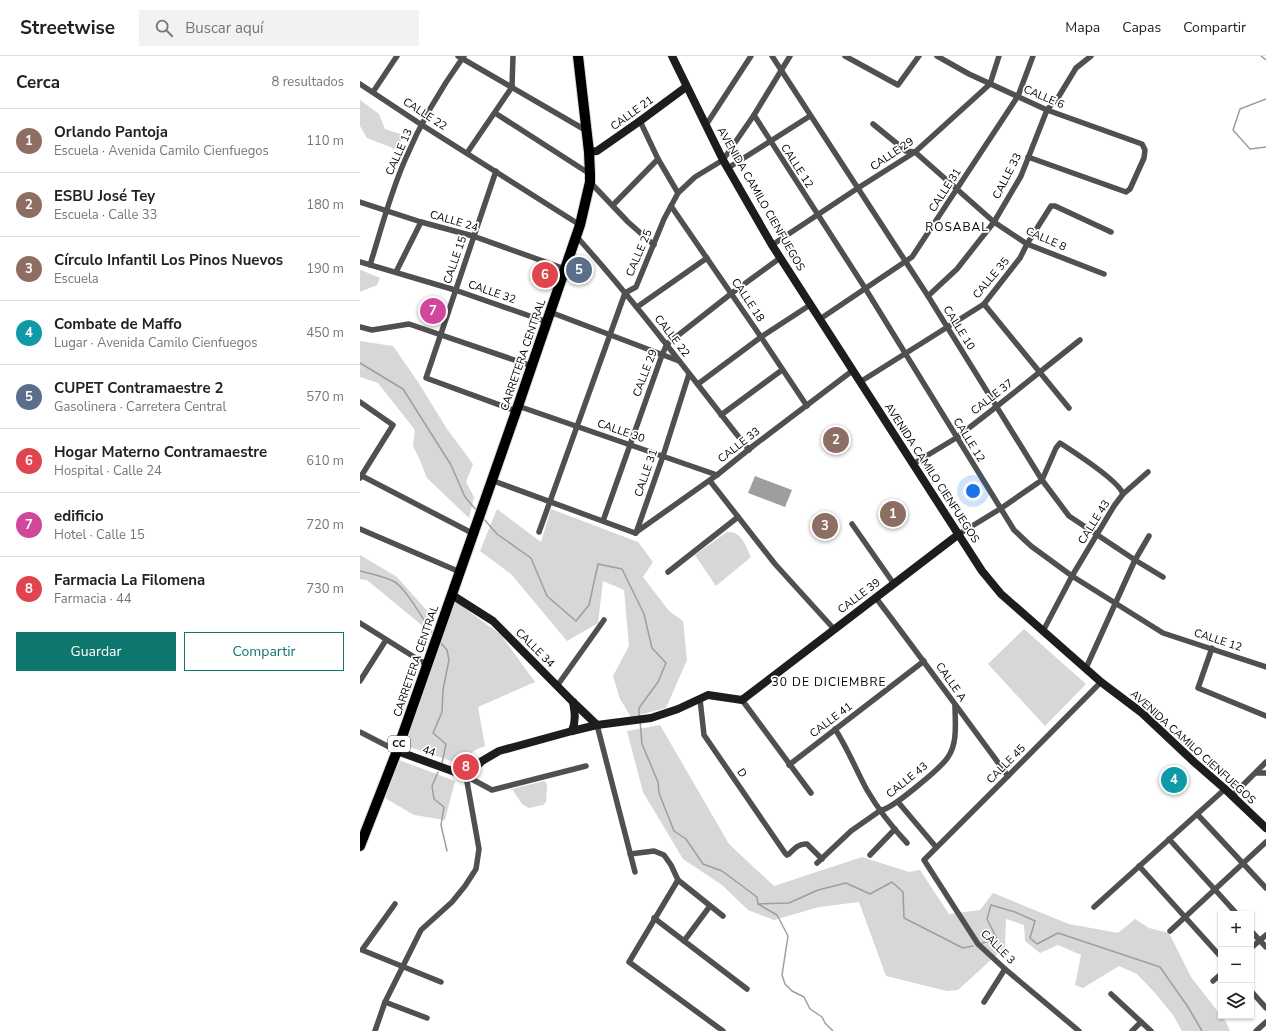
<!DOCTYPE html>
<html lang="es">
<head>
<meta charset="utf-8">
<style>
  body { margin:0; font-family:"Nunito Sans",sans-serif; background:#f2f2f2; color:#222 }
  .controls { position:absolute; right:12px; bottom:12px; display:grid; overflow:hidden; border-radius:0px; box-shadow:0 1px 3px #0004 }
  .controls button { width:36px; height:36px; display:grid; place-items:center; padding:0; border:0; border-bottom:1px solid #e0e0e0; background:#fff; color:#222; font:20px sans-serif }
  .you { position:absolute; left:613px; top:435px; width:14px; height:14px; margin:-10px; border:3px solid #fff; border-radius:50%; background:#1a73e8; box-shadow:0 0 0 6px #1a73e833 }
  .badge { display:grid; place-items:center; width:26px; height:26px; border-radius:50%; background:#0f766e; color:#fff; font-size:13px; font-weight:700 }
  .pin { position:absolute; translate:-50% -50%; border:2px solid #fff; box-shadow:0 1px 4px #0006 }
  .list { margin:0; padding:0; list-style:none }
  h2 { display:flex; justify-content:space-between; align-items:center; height:52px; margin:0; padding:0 16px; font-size:17px }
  h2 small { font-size:13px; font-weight:400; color:#767676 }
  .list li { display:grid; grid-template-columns:26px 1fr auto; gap:12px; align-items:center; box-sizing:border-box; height:64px; padding:0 16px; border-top:1px solid #e0e0e0 }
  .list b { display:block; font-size:15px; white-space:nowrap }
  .list p { margin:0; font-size:13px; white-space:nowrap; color:#767676 }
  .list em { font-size:13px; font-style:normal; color:#767676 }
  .actions { display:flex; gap:8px; padding:12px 16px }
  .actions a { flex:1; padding:9px 0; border:1px solid #0f766e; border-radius:0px; text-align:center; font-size:14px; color:#0f766e }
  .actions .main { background:#0f766e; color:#fff }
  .icon { flex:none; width:22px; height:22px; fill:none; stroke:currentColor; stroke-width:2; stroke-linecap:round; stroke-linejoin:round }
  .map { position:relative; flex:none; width:906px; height:975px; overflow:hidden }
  header { display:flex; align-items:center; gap:24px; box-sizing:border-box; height:56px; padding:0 20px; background:#fff; border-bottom:1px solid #e0e0e0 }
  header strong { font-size:19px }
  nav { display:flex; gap:22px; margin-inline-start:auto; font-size:14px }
  .search { width:280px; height:36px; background:#f2f2f2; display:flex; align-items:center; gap:10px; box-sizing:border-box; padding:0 14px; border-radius:0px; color:#767676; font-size:15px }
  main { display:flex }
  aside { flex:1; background:#fff }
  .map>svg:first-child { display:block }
  .green { fill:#d7d7d7 }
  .water { fill:#9e9e9e }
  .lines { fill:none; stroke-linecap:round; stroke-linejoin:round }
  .stream { stroke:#9e9e9e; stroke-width:1.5 }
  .highway-casing { stroke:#dbdbdb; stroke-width:12 }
  .street { stroke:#505050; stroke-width:5.5 }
  .secondary { stroke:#1d1d1d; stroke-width:8 }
  .highway { stroke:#000; stroke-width:10 }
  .labels { text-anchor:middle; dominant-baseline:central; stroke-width:3.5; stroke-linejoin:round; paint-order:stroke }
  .shield { fill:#fff; stroke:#4c4c4c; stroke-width:1 }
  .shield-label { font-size:10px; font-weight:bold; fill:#000 }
  .street-label { font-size:11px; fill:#000; stroke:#fff }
  .neighbourhood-label { font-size:12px; letter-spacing:1px; fill:#000; stroke:#fff }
</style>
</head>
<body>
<header>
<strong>Streetwise</strong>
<div class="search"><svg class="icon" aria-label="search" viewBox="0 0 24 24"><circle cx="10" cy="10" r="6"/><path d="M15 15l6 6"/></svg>Buscar aquí</div>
<nav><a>Mapa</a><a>Capas</a><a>Compartir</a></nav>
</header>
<main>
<aside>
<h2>Cerca<small>8 resultados</small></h2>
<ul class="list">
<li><span class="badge" style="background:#8d6e63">1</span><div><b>Orlando Pantoja</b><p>Escuela · Avenida Camilo Cienfuegos</p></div><em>110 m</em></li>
<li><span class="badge" style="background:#8d6e63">2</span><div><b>ESBU José Tey</b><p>Escuela · Calle 33</p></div><em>180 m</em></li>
<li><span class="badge" style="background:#8d6e63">3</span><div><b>Círculo Infantil Los Pinos Nuevos</b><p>Escuela</p></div><em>190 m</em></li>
<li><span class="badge" style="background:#0f9aa8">4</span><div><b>Combate de Maffo</b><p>Lugar · Avenida Camilo Cienfuegos</p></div><em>450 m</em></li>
<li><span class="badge" style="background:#5c6f8a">5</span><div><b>CUPET Contramaestre 2</b><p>Gasolinera · Carretera Central</p></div><em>570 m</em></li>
<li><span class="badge" style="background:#e0444e">6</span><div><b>Hogar Materno Contramaestre</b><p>Hospital · Calle 24</p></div><em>610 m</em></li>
<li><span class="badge" style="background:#d1479c">7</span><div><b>edificio</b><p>Hotel · Calle 15</p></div><em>720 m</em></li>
<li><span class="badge" style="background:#e0444e">8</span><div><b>Farmacia La Filomena</b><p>Farmacia · 44</p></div><em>730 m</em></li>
</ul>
<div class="actions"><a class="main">Guardar</a><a>Compartir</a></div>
</aside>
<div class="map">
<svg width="906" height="975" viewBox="0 0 906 975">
  <rect width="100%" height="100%" fill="#fff"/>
  <g class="green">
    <polygon points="0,44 19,58 25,73 43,79 38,94 7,82 0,70"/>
    <polygon points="1,214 20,222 17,229 0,236 0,215"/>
    <polygon points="0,285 33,290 58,326 87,373 113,408 106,426 114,441 109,462 67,422 59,402 53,390 55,374 18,327 0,321"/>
    <polygon points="137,453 181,486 191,453 278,486 293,506 283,521 309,555 323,565 327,604 306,652 271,661 260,643 253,620 269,590 264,534 243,525 238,567 207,585 151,518 120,495"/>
    <path d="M367 476C382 475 385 489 391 501L356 530 335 499Z"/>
    <polygon points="0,499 37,521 69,557 64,571 7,524 0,523"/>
    <polygon points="95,545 141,579 175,626 118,651 125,690 115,694 100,708 44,689"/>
    <polygon points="664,573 726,628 685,670 628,608"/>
    <polygon points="300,669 369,788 414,830 502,801 549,816 560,814 589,858 620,854 633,837 709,868 758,877 775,863 789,872 809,877 831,921 866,966 870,975 822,975 813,959 795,937 777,918 759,910 723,932 715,929 721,899 698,889 680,897 665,885 664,869 646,863 645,891 598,934 587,935 526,920 499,846 459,851 414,864 388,854 362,829 323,803 283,736 267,675"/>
    <polygon points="39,704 95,725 85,764 54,759 25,742"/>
    <polygon points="184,725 186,726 187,730 186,746 183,749 169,752 162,748 152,733"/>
  </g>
  <polygon class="water" points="395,420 432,434 425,451 388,437"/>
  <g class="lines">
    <g class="stream">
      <polyline points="901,0 906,4"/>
      <polyline points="906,43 880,53 873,74 890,93 906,91"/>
      <polyline points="0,307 43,333 91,409 105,441 117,455"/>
      <polyline points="123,462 137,478 171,502 187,540 216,565 229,549 238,508 262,513 284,558 292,592 306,607 298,626 279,652 279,660"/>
      <path d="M0 515C11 518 23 520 33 525 45 530 65 567 74 579"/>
      <polyline points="79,585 87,594 89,604 83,634 82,656 73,677 86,688 82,707"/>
      <polyline points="280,665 282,688 298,726 299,737 314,775 326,783 343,808 362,815 397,841 398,848 429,847 458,834 486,827 510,838 532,826 543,836 544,862 603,892 613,890"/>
      <polyline points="78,716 72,730 74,743 84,751 81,769 87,795"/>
      <polyline points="398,848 417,859 428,880 422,919 425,928 432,935 444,941 450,953 462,961 465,967 473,975"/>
      <polyline points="622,887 637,883 627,863 631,849 655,856 675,865 670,882 677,888 698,877 800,911 828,951 842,975"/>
    </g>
    <g class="highway-casing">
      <polyline id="highway" points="0,790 37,695 158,350 220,169 230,126 230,118 229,96 218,0"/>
    </g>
    <g class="street">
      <polyline points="98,0 227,75"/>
      <polyline points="412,0 568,240 682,424 709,460 775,504 803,521"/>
      <polyline points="485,0 538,29 559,0"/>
      <polyline points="577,0 609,18 687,54 782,88 785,94 784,102 770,133 766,136 668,101"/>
      <polyline points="0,28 62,69 220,169"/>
      <polyline points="13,36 37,0"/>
      <polyline points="135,57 230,118"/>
      <polyline points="394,59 505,232 654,474 671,490 712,520 803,577 906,611"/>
      <polyline points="280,65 298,103 318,137"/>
      <polyline points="513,68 546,95 555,96 634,166 667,188 744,218"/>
      <polyline points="346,69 391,0"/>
      <polyline points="107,97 152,31 153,0"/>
      <polyline points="368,112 450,60"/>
      <polyline points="136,115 66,322 156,355"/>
      <polyline points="230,126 268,166 294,189"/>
      <polyline points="0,146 61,166 113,180 205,213"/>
      <polyline points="253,149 298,103"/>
      <polyline points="311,150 401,281 447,350"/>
      <path d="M217 181C278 249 332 322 389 394"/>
      <polyline points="412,189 498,132 555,96 630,28 639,0"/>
      <polyline points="0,206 95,234 187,266"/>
      <path d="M10 209C21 174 30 138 45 104 60 68 81 32 104 0"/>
      <polyline points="36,216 61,166"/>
      <polyline points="568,240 597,213 634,166 661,120 687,54 699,40 716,12 731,0"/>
      <polyline points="624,248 709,352"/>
      <polyline points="277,251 347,202"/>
      <polyline points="190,256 319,305"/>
      <polyline points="460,263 552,201 658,40 673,0"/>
      <polyline points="0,271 12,274 49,268 172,310"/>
      <polyline points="500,326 624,248 660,202 667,188 691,150 695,150 751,176"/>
      <polyline points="338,328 401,281 450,249"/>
      <polyline points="0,346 33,369 0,422"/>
      <polyline points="158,350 357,419"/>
      <polyline points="361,359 422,314"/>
      <polyline points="553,408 596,382 636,351 720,284"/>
      <polyline points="0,419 112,477"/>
      <polyline points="131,424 275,477"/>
      <polyline points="350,425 415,508 474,573"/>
      <polyline points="243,465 302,299 307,288 372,237 420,202"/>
      <polyline points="492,468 534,528"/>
      <polyline points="0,473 100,516"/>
      <polyline points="179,476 265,237 276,231 304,163 318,137 335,121 363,104 394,59 430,0"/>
      <polyline points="275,477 357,419 393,390 492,315"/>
      <polyline points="276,477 303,400 329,318"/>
      <path d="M599 478 640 453 682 424 696 392 700 387C714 396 759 425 763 438"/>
      <polyline points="308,516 378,461"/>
      <path d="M516 542C561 601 604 661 648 720"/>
      <polyline points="0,567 67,609"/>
      <polyline points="683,575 712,520 754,450 763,438 788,416"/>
      <polyline points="852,592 838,632 906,660"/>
      <polyline points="726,612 775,504 789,480"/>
      <polyline points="0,625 26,584"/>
      <polyline points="197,630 244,564"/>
      <path d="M340 643 344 679 425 797 427 799 429 798C434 793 439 787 447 788L462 803"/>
      <polyline points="382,644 451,737"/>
      <polyline points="237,669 275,816"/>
      <path d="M475 673C488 693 496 714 507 734 518 753 532 771 547 787"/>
      <polyline points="0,676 37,695"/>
      <polyline points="429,709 564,605"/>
      <polyline points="896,717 906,717"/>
      <polyline points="106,720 132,734 226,710"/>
      <polyline points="872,740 906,706"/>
      <polyline points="538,746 576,791"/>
      <polyline points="837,758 906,832"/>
      <polyline points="809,783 877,858"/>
      <polyline points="270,798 294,795 304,799 311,809 318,824 363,860"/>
      <polyline points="510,799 535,773"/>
      <path d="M457 807 491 775 521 754C531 754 582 711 588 701 598 687 595 666 595 650"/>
      <polyline points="779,810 861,901"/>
      <polyline points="318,824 269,906 363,975"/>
      <polyline points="35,848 2,894 81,926"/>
      <polyline points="734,851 865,733"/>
      <polyline points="294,862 387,933"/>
      <polyline points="810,875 906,786"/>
      <polyline points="891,875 906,891"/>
      <polyline points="324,885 350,850"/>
      <polyline points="891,892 906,879"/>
      <polyline points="853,925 861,918"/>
      <polyline points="891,935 906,952"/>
      <polyline points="751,938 791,975"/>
      <polyline points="25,946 67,962"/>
      <polyline points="624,946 645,913"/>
      <polyline points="15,975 25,946 61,874 92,846 105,830 116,813 119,793 106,720"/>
      <polyline points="719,975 645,913 618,888 564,804 648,720 741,626"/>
      <polyline points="772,975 781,966"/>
      <polyline points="896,975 906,966"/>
    </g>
    <g class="secondary">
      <polyline points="312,0 363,104 412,189 622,515 641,538 741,626 782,657 834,706 865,733 906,772"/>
      <polyline points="229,96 237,95 280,65 326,31"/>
      <polyline points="92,539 133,565 213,646 237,669"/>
      <path d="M212 675C216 665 215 657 213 646"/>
      <polyline points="37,695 106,720 122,705 139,695 212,675 237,669 291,662 318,653 348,639 382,644 599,478"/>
    </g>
    <use href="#highway" class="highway"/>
  </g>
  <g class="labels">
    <rect class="shield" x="28" y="680" width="22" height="16" rx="3"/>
    <g class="shield-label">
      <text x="39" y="688">CC</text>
    </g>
    <g class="street-label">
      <text transform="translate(684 41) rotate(23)">CALLE 6</text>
      <text transform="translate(272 57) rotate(-36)">CALLE 21</text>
      <text transform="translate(65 58) rotate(33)">CALLE 22</text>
      <text transform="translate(39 96) rotate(-66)">CALLE 13</text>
      <text transform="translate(532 98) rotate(-34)">CALLE 29</text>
      <text transform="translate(437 110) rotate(57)">CALLE 12</text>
      <text transform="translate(647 120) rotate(-63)">CALLE 33</text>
      <text transform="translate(585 134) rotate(-57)">CALLE 31</text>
      <text transform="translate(401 143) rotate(60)">AVENIDA CAMILO CIENFUEGOS</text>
      <text transform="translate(94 165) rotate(16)">CALLE 24</text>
      <text transform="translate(686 183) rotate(24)">CALLE 8</text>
      <text transform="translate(279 197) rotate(-67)">CALLE 25</text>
      <text transform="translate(95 204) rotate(-71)">CALLE 15</text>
      <text transform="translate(631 222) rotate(-50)">CALLE 35</text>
      <text transform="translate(132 236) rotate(19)">CALLE 32</text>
      <text transform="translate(388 244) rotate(56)">CALLE 18</text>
      <text transform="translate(599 272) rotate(58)">CALLE 10</text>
      <text transform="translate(312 280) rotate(52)">CALLE 22</text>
      <text transform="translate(163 299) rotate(-71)">CARRETERA CENTRAL</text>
      <text transform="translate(285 317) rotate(-69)">CALLE 29</text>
      <text transform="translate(632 341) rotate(-38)">CALLE 37</text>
      <text transform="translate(261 375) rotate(19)">CALLE 30</text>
      <text transform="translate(609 384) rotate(58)">CALLE 12</text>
      <text transform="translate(379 389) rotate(-38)">CALLE 33</text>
      <text transform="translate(286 417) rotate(-71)">CALLE 31</text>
      <text transform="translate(572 417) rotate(57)">AVENIDA CAMILO CIENFUEGOS</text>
      <text transform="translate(734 466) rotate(-58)">CALLE 43</text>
      <text transform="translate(499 540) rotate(-37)">CALLE 39</text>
      <text transform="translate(858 584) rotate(18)">CALLE 12</text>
      <text transform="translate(175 592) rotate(45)">CALLE 34</text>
      <text transform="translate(56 605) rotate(-71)">CARRETERA CENTRAL</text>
      <text transform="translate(591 626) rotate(55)">CALLE A</text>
      <text transform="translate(471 664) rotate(-37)">CALLE 41</text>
      <text transform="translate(833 691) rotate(42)">AVENIDA CAMILO CIENFUEGOS</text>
      <text transform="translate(69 695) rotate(19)">44</text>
      <text transform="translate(646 708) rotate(-45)">CALLE 45</text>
      <text transform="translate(382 717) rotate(56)">D</text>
      <text transform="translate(547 724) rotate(-39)">CALLE 43</text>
      <text transform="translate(638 891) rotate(45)">CALLE 3</text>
    </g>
    <g class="neighbourhood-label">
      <text x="597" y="171">ROSABAL</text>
      <text x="469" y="626">30 DE DICIEMBRE</text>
    </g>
  </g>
</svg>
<div class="controls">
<button>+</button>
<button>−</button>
<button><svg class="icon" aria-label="layers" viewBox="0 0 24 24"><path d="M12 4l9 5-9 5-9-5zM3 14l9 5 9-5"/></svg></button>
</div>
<div class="you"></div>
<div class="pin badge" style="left:533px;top:458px;background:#8d6e63">1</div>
<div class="pin badge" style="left:476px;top:384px;background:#8d6e63">2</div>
<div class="pin badge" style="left:465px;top:470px;background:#8d6e63">3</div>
<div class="pin badge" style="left:814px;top:724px;background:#0f9aa8">4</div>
<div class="pin badge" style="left:219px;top:214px;background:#5c6f8a">5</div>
<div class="pin badge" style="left:185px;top:219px;background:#e0444e">6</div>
<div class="pin badge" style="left:73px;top:255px;background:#d1479c">7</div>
<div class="pin badge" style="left:106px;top:711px;background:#e0444e">8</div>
</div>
</main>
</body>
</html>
